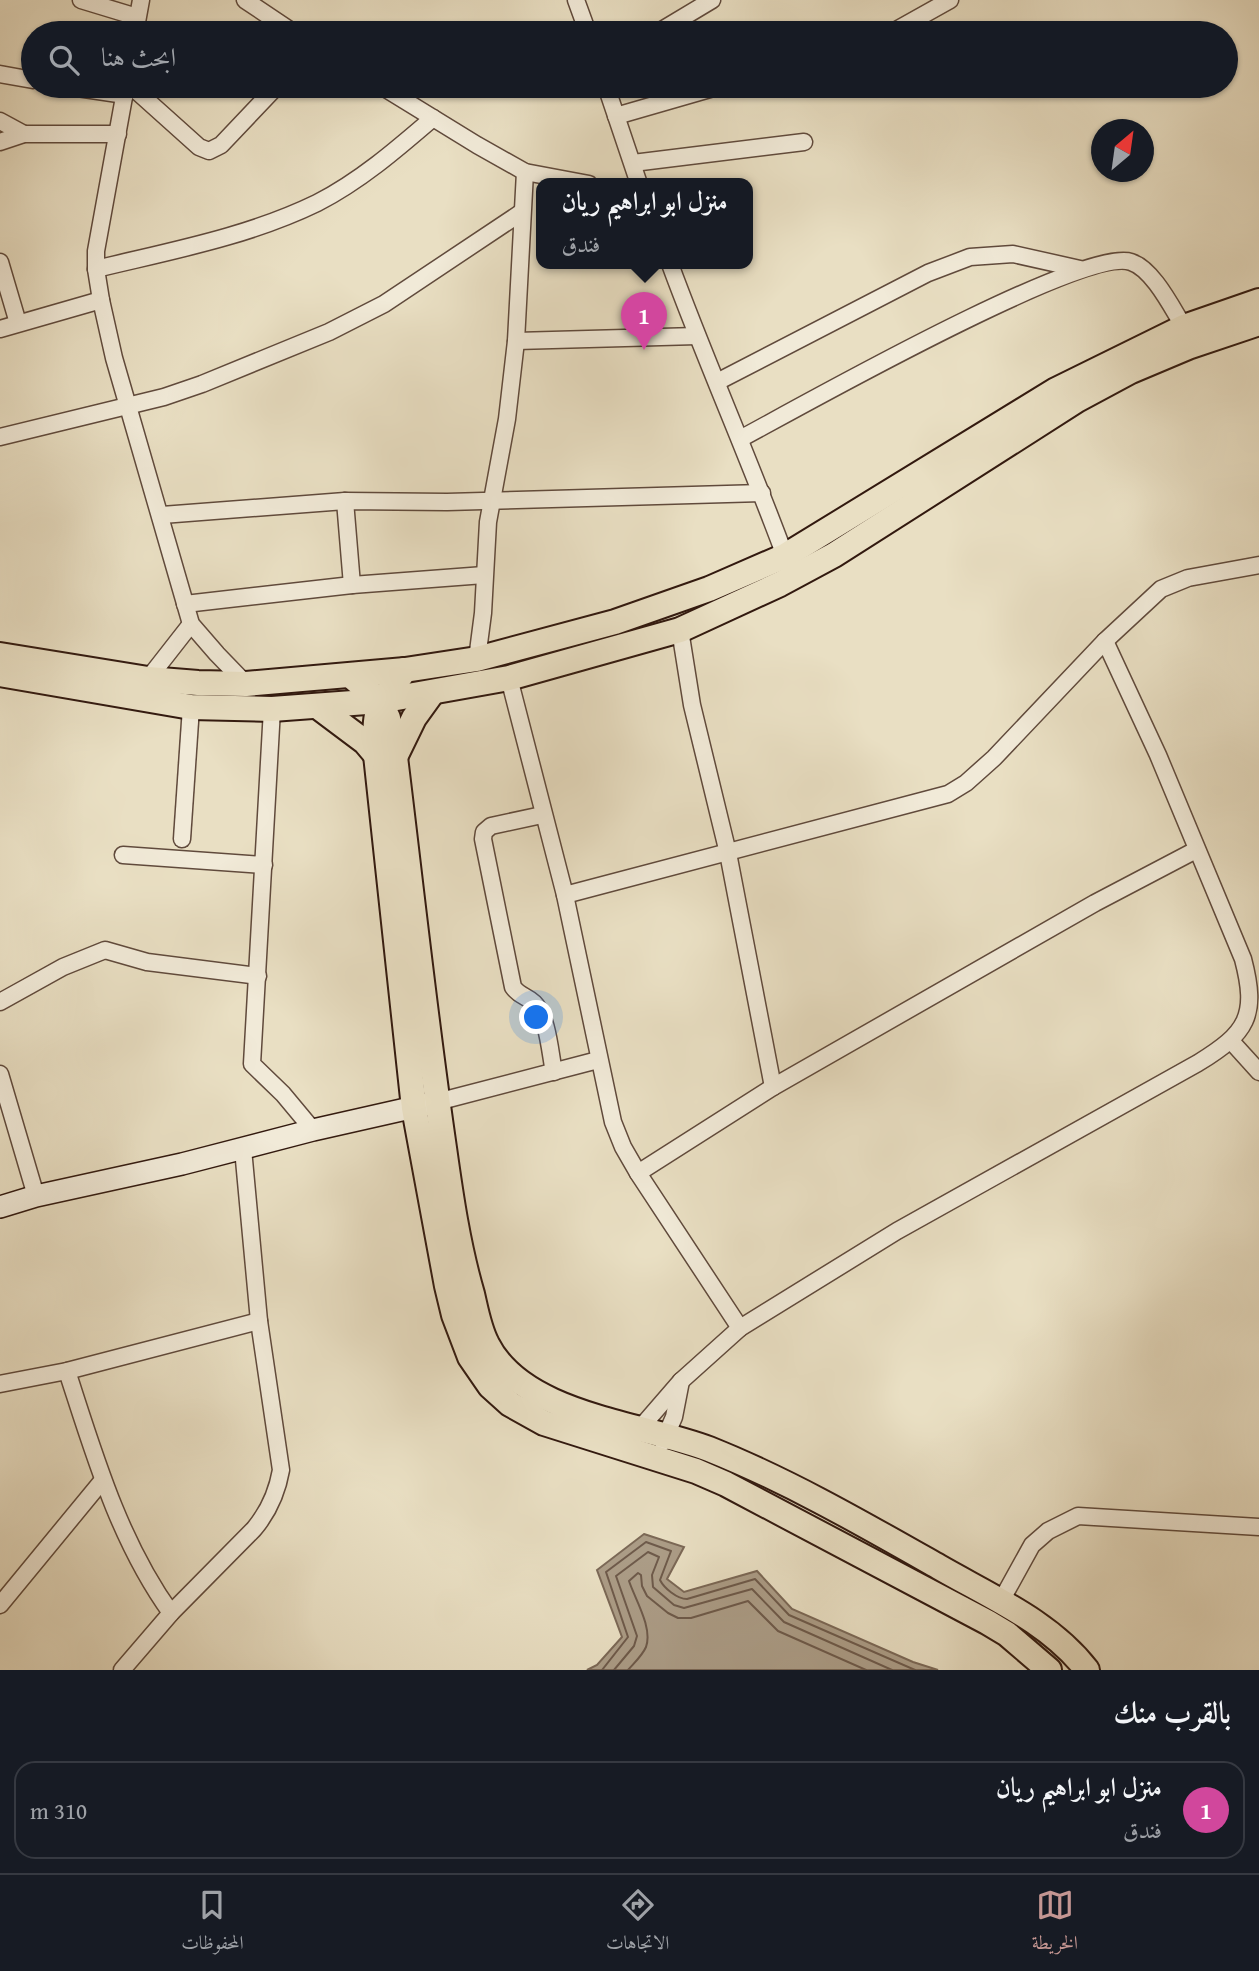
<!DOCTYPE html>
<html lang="ar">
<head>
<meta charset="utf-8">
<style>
  body { margin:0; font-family:"Gentium Book Plus",Amiri,serif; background:#20242c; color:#f1f3f6; direction:rtl }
  .compass { position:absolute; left:1091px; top:119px; width:63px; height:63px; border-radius:50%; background:#171b24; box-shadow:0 2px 5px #0004; rotate:29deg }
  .you { position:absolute; left:537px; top:1018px; width:24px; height:24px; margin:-18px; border:5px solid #fff; border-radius:50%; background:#1a73e8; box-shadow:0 0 0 10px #1a73e833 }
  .badge { display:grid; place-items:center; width:46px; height:46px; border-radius:50%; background:#c59692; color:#fff; font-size:23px; font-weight:700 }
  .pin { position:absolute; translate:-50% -58px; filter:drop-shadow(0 2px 4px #0008) }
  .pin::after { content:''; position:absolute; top:37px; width:24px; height:21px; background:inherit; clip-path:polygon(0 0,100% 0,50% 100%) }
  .popup { position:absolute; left:536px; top:178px; width:217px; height:91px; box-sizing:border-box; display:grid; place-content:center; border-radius:14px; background:#171b24; filter:drop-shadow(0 2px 5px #0005); font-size:23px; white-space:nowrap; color:#9ea1a6 }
  .popup b { font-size:26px; color:#f1f3f6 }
  .popup::after { content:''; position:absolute; left:50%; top:100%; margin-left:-14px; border:14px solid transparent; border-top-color:#171b24 }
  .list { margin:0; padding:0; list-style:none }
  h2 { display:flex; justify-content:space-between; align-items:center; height:91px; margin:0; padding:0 28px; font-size:30px }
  h2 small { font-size:23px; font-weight:400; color:#9ea1a6 }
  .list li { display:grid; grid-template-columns:46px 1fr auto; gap:21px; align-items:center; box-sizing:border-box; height:98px; margin:0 14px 14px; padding:0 14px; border:2px solid #363941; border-radius:21px }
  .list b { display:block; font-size:26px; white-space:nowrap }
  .list p { margin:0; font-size:23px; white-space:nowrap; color:#9ea1a6 }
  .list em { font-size:23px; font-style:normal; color:#9ea1a6 }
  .icon { flex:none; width:38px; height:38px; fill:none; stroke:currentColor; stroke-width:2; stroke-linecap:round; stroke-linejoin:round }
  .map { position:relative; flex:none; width:1259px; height:1670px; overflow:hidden; direction:ltr }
  .search { position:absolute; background:#171b24; box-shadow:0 2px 5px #0004; left:21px; right:21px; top:21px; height:77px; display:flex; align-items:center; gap:18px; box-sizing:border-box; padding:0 24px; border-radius:38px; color:#9ea1a6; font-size:26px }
  .sheet { height:203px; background:#171b24 }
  nav { display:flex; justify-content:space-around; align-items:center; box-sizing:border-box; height:98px; border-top:2px solid #363941; background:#171b24; font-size:19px; color:#9ea1a6 }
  nav a { display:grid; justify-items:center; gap:4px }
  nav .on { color:#c59692 }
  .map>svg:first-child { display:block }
  .water { fill:#ab9c86; stroke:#7b6856; stroke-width:2 }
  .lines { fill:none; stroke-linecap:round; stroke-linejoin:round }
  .shore { stroke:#6e5a4a; stroke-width:2 }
  .street-casing { stroke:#604a3c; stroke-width:19 }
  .secondary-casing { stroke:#32190f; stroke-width:24 }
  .primary-casing { stroke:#32190f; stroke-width:28 }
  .street { stroke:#f1ead8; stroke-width:16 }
  .secondary { stroke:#f1ead8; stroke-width:21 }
  .primary { stroke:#e9dfc3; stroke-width:24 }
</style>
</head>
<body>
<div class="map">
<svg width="1259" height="1670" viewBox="0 0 1259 1670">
  <rect width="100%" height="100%" fill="#e9dfc3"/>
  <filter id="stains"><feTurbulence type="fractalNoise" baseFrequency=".00286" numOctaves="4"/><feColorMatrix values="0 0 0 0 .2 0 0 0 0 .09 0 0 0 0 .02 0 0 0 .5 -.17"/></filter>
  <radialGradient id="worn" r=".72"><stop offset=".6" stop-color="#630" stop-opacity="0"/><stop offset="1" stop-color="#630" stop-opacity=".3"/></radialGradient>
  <polygon class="water" points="644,1534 684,1547 667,1579 684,1592 757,1571 792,1609 913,1662 938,1670 587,1670 597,1665 622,1637 597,1570"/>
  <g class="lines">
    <g class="shore">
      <path d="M602 1670 628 1637 606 1572 646 1542 671 1551 660 1580C664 1588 677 1599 687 1599L755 1579 789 1615 915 1670"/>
      <polyline points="614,1670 634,1646 637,1636 616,1576 648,1552 659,1557 652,1575 653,1587 674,1605 684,1608 752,1589 784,1622 892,1670"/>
      <path d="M628 1670C634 1663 642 1656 646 1647 653 1628 635 1599 629 1581L638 1573 641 1575 642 1586 647 1596 668 1613 678 1618H691L748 1601 778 1631 866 1670"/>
    </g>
    <g class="street-casing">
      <g id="street">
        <polyline points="81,0 137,17"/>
        <polyline points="245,0 294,33"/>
        <polyline points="576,0 588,33"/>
        <polyline points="135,33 141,0"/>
        <polyline points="657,33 712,0"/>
        <polyline points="891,33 950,0"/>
        <polyline points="0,74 33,80"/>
        <polyline points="64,86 125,95"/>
        <polyline points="126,86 96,251 96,269 101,300 114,358 191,624 217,654 246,684"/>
        <polyline points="131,86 199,147 209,151 221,145 277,86"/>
        <polyline points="381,86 477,145 525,172 589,184"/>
        <polyline points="606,86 639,184"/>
        <polyline points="616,116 720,86"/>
        <polyline points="0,121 24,134"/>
        <polyline points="0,142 24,134 118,134"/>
        <polyline points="633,163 804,142"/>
        <polyline points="0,262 18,323"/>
        <path d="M670 264C706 362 749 458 785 556"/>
        <path d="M96 269C170 251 247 237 317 203 360 181 397 149 433 118"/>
        <polyline points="0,329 101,300"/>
        <polyline points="516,341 697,336"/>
        <polyline points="717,382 928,273 970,257 1013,254 1080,269"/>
        <polyline points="0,437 164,397 202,384 329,332 384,304 522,212"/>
        <path d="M740 439C798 408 1084 246 1131 262 1153 269 1172 308 1184 327"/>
        <polyline points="345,501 352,585"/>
        <polyline points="162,515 345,501 447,502 762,493"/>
        <polyline points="185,604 352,585 484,575"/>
        <polyline points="680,630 692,705 728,853 773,1087"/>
        <polyline points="477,659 483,613 488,522 507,419 516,341 525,172"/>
        <polyline points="509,678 565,895 613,1122 623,1147 638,1173 740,1328"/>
        <polyline points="148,679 191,624"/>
        <polyline points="272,709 252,1064 283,1094 313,1130"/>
        <path d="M542 815 491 826 484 832 483 839 513 987C519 996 527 996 534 1003 548 1017 550 1053 554 1072"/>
        <polyline points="182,839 191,707"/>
        <polyline points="123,855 264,865"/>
        <polyline points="565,895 948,794 966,783 994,758 1105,641 1161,589 1188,578 1259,565"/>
        <polyline points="0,1002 63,967 105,950 147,962 258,976"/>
        <polyline points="1231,1041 1259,1072"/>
        <polyline points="0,1074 36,1196"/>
        <polyline points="437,1102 598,1060"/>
        <polyline points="638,1173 773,1087 1095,903 1196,850"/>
        <path d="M67 1371C94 1454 119 1541 171 1613"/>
        <polyline points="0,1384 67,1371 259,1321"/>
        <path d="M636 1433 681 1381 740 1328 897 1231 1198 1063C1247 1033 1258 1016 1243 959L1158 755 1105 641"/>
        <polyline points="663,1442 674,1417 681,1381"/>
        <polyline points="1001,1601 1032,1545 1048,1531 1078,1516 1259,1527"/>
        <polyline points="0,1605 102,1481"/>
        <path d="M122 1670 171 1613 254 1529C269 1511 277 1493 281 1470L259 1321 243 1149"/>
      </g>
    </g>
    <g class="secondary-casing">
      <polyline id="secondary" points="0,1207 36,1196 182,1164 313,1130 428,1104"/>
    </g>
    <g class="primary-casing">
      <g id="primary">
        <polyline points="0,655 148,679 198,683 246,684 405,670 477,659 615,622 709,589 785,556 1056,390 1184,327 1259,301"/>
        <path d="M405 670C376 708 374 706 376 755L414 1108 447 1286 454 1315 470 1357 490 1386 510 1404 544 1423 696 1471 726 1484 987 1622 1007 1634 1049 1670"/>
        <polyline points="0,674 191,707 272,709 380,701 509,678 680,630 780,584 834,555 1077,400 1131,371 1188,347 1259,323"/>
        <path d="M351 676 380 701 388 718 395 757C411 887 425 1018 444 1148 451 1198 458 1246 472 1294 476 1311 479 1329 487 1344 523 1416 642 1423 709 1449 789 1481 865 1525 939 1567 991 1597 1050 1622 1087 1670"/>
        <polyline points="317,706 365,742 376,755"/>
        <polyline points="395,757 414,718 432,693"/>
      </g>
    </g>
    <use href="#street" class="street"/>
    <use href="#secondary" class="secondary"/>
    <use href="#primary" class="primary"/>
  </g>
  <rect width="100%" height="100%" filter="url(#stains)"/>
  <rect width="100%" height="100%" fill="url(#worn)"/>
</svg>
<svg class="compass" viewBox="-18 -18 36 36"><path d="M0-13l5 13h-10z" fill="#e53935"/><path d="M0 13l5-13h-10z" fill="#9ea1a6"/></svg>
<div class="you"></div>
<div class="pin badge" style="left:644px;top:350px;background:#d1479c">1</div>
<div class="popup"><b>منزل ابو ابراهيم ريان</b>فندق</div>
<div class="search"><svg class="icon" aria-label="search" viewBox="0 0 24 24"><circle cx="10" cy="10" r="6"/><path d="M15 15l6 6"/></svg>ابحث هنا</div>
</div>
<section class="sheet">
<h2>بالقرب منك<small></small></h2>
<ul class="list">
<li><span class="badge" style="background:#d1479c">1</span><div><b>منزل ابو ابراهيم ريان</b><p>فندق</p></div><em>310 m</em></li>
</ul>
</section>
<nav>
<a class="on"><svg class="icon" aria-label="map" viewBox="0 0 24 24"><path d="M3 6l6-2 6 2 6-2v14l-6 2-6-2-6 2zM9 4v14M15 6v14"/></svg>الخريطة</a>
<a><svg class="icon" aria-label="directions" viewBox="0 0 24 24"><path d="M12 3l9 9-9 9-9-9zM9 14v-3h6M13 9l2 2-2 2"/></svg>الاتجاهات</a>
<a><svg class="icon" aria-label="saved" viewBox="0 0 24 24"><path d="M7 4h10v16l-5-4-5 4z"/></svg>المحفوظات</a>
</nav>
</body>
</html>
